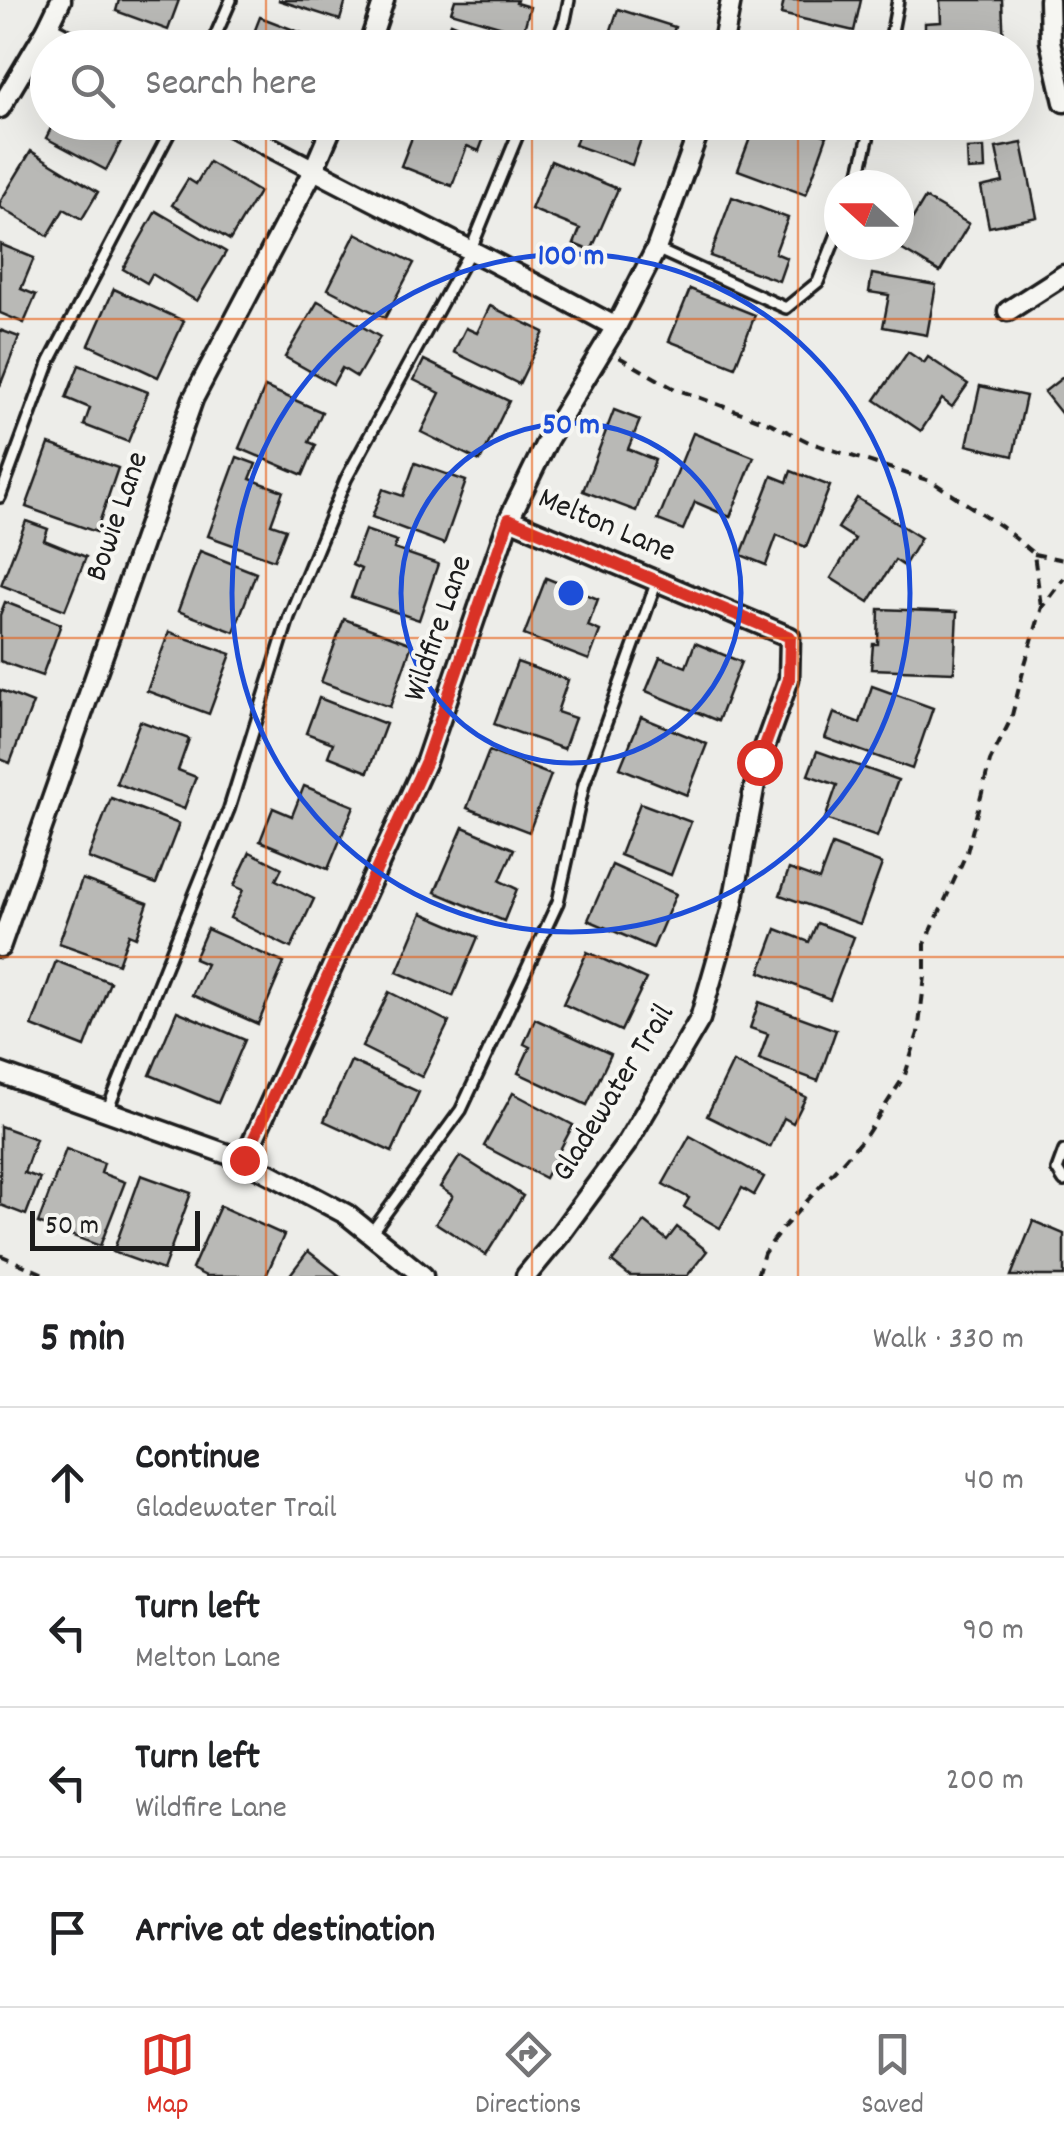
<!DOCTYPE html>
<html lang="en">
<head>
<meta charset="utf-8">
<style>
  body { margin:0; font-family:Dekko,sans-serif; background:#f6f6f6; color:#202124 }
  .compass { position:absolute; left:824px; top:170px; width:90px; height:90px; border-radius:50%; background:#fff; box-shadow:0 10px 40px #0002; rotate:291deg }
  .scale { position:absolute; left:30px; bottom:25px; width:170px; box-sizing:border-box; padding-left:10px; border:5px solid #1c1c1c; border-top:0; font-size:28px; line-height:35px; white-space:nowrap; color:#1c1c1c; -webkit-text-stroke:8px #f6f6f2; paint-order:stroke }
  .stop { position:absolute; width:30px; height:30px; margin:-22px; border:8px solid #d93025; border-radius:50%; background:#fff }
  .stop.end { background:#d93025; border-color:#fff; box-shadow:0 2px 10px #0008 }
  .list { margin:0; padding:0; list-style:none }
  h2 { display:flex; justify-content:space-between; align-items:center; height:130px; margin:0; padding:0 40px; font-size:42px }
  h2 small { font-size:32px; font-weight:400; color:#757577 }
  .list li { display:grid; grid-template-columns:65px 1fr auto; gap:30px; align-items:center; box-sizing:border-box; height:150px; padding:0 40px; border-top:2px solid #e0e0e0 }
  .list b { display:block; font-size:38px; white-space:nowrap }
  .list p { margin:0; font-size:32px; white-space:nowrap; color:#757577 }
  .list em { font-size:32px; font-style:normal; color:#757577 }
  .icon { flex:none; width:55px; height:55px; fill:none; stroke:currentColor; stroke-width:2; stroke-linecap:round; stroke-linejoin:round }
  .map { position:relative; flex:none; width:1064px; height:1276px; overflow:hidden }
  .search { position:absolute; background:#fff; box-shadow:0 10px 40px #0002; left:30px; right:30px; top:30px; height:110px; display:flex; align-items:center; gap:25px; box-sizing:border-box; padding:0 35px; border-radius:55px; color:#757577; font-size:38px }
  .sheet { height:730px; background:#fff }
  nav { display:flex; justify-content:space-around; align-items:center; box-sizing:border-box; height:140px; border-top:2px solid #e0e0e0; background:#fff; font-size:28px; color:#757577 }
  nav a { display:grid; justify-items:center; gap:5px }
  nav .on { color:#d93025 }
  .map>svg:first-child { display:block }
  .building { fill:#b9b9b6; stroke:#1c1c1c; stroke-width:2.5 }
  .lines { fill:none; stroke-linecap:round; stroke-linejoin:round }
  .service-casing { stroke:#1c1c1c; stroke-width:16 }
  .minor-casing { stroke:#1c1c1c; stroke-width:25 }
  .path { stroke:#1c1c1c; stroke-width:4; stroke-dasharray:10 8; stroke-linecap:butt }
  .service { stroke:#f6f6f2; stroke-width:9 }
  .minor { stroke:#f6f6f2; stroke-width:18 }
  .route { stroke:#d93025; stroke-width:12 }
  .grid { fill:none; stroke:#e8590c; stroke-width:2.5; stroke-opacity:0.55 }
  .ring { fill:none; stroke:#1d4ed8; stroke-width:5 }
  .labels { text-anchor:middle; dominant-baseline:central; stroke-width:8; stroke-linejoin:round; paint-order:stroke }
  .street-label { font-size:32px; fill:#1c1c1c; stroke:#f6f6f2 }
  .centre { fill:#1d4ed8; stroke:#f6f6f2; stroke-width:5 }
  .ring-label { font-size:30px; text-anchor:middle; font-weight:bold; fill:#1d4ed8; stroke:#f6f6f2; stroke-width:8; stroke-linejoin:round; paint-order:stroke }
</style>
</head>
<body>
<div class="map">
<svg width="1064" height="1276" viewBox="0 0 1064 1276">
  <rect width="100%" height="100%" fill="#edede9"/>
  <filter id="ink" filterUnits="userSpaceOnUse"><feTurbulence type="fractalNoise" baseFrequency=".01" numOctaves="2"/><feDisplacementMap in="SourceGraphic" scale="20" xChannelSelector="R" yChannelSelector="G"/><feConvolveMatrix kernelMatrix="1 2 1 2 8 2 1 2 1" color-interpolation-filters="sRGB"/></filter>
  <g filter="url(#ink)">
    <g class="building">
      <polygon points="119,0 179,0 168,30 116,11"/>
      <polygon points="278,0 346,0 340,20"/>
      <polygon points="455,0 517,0 516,3 530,7 523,33 451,12"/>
      <polygon points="784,0 861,0 854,31 781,14"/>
      <polygon points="940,0 1002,0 1004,47 925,48 925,23 941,22"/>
      <polygon points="618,9 675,27 668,48 605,48"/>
      <polygon points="260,17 328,43 327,48 248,48"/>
      <polygon points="451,23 503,44 502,48 441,48"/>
      <polygon points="779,39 810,48 777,48"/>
      <polygon points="54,122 131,122 106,170 46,138"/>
      <polygon points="418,122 476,122 488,127 479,151 467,146 452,186 401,166"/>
      <polygon points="583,122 647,122 632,165 575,145"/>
      <polygon points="756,122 790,122 827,136 806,195 738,170"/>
      <polygon points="1022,143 1037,217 989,227 981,187 1003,182 996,148"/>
      <polygon points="984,148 985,169 968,170 967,149"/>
      <polygon points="31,151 98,192 82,219 64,209 48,236 0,207 0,202"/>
      <polygon points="551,161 618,189 591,251 574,244 580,229 531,209"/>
      <polygon points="209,162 259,192 230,240 172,205 188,179 196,184"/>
      <polygon points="732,197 788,218 775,253 787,258 779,281 710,256"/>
      <polygon points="925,198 969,224 940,272 894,245 899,245 899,217 910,223"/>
      <polygon points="156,211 226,252 197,301 152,274 147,283 123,269"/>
      <polygon points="356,233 414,263 385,318 328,289"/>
      <polygon points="0,244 34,258 21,289 36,295 24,323 0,313"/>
      <polygon points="872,274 936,285 927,335 883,327 889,295 869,292"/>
      <polygon points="114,289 184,321 158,377 89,345"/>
      <polygon points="690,289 755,315 735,367 669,341"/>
      <polygon points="318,301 380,337 357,377 342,368 333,384 285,357"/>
      <polygon points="490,306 544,332 519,384 454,352 466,328 477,333"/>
      <polygon points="0,330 19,337 0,386"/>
      <polygon points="908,352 924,363 928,357 968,384 952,407 942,399 921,431 875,400"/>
      <polygon points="424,360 509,401 480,461 421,432 440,393 414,380"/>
      <polygon points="79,365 148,392 128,442 84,425 90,408 66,398"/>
      <polygon points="1063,377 1064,377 1064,417 1044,392"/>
      <polygon points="980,386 1026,396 1013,456 967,445"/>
      <polygon points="265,387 322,412 309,442 316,445 303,475 239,448"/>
      <polygon points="614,410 640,420 628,449 655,460 636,511 583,491"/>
      <polygon points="693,433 754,457 730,517 695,502 683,530 658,520"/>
      <polygon points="49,444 118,468 96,532 26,507"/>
      <polygon points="237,457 256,464 250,479 283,491 271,524 286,529 274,560 208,536"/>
      <polygon points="415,463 466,481 444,544 372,517 383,489 403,496"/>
      <polygon points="791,471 830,486 806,547 777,535 766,565 741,555 772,476 787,482"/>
      <polygon points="857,498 921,538 904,566 895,560 869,602 831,578 855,539 838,528"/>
      <polygon points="26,521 48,529 44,540 86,557 65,610 1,585"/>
      <polygon points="365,530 397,541 394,549 438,564 419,620 351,597 361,569 352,565"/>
      <polygon points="200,551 256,573 234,632 178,611"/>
      <polygon points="546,578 598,599 588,626 600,631 589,660 524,635"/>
      <polygon points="5,602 61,624 42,676 0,661 0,615"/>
      <polygon points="879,609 957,612 954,672 871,669 873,644 878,644"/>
      <polygon points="344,619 412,644 390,707 321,682"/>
      <polygon points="169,632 231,654 209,714 147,691"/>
      <polygon points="695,643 741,662 718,721 646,691 660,657 686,667"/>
      <polygon points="517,662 568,680 557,712 575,718 564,749 494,724"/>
      <polygon points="872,686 933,708 912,769 825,738 834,713 860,723"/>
      <polygon points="0,690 33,703 10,763 0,759"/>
      <polygon points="319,698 386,724 368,772 328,756 333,743 306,733"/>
      <polygon points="641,717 707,744 687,795 620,768"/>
      <polygon points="140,721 189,739 178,770 196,777 184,809 116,783"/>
      <polygon points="489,751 551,775 529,832 467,808"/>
      <polygon points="817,751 898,780 877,837 825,819 837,785 808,775"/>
      <polygon points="304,786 354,806 328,869 260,841 273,808 292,816"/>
      <polygon points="111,798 179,824 156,884 88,858"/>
      <polygon points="640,803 691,822 671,875 620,855"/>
      <polygon points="463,827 514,849 500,881 517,889 504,921 435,892"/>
      <polygon points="832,845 882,864 860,924 780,895 789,869 819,880"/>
      <polygon points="250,852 282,868 276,880 314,899 291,948 230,918 243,890 234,886"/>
      <polygon points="612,865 676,894 653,948 588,920"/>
      <polygon points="82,879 148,903 136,937 129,934 118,964 59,943"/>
      <polygon points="422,913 478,937 453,996 397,972"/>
      <polygon points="817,923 854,937 830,999 760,972 776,929 809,942"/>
      <polygon points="207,929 284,963 258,1024 192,995 206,964 194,959"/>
      <polygon points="587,952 646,979 621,1031 563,1004"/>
      <polygon points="56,961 110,982 85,1047 32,1026"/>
      <polygon points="389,992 449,1022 422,1077 362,1047"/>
      <polygon points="759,1002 836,1030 818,1081 759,1059 768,1034 750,1028"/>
      <polygon points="177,1011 245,1040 218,1103 150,1075"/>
      <polygon points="535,1019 611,1054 587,1105 518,1073 530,1047 524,1044"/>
      <polygon points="351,1061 419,1092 392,1152 324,1121"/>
      <polygon points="733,1062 806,1097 793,1123 784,1118 770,1147 707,1116"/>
      <polygon points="513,1093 573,1125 545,1178 484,1146"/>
      <polygon points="0,1126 36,1139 24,1173 40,1178 26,1215 0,1205"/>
      <polygon points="690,1136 764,1177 754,1195 742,1188 720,1228 684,1207 689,1198 663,1184"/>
      <polygon points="66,1149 104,1163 101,1173 125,1182 100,1246 38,1223"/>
      <polygon points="460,1156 523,1196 486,1255 436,1223 453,1196 440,1187"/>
      <polygon points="141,1175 191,1193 163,1270 113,1252"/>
      <polygon points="220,1206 284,1235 266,1276 206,1276 192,1269"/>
      <polygon points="1033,1221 1064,1234 1064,1276 1011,1276"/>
      <polygon points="645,1222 667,1240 677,1227 707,1251 687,1276 630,1276 612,1262"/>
      <polygon points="308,1251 340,1276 289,1276"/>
    </g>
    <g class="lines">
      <g class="service-casing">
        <g id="service">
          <polyline points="210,48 231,0"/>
          <polyline points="554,48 565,20 569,0"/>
          <polyline points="889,48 898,0"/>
          <polyline points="857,185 872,122"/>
          <polyline points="656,249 786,308 818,282 839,229"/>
          <polyline points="0,497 50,361 175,122"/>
          <polyline points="107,1111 229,809 289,617 346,479 471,249 523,122"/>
          <polyline points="1064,1151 1057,1170 1064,1181"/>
          <polyline points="371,1233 461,1110 558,902 584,784 657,581"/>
        </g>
      </g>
      <g class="minor-casing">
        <g id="minor">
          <polyline points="1049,0 1050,41 1064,102"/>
          <polyline points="47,29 83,48"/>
          <polyline points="368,48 384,0"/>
          <polyline points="722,48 731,0"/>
          <polyline points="0,108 47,29 61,0"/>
          <path d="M223 122C353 192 486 256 616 327"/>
          <polyline points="1008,311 1064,275"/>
          <polyline points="509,519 790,637 789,679 759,762 732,908 700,1019 627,1143 558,1237 526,1276"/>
          <polyline points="0,947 193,399 313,171 334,122"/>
          <polyline points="0,1073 244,1160 346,1214 423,1276"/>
          <polyline points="244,1160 426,761 509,519 548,439 616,327 656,249 702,122"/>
        </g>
      </g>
      <g class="path">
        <polyline points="619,357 673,388 772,424 811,443 933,482 1002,527 1034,554 1041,606"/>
        <polyline points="1034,554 1064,560"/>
        <polyline points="0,1255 48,1276"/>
        <polyline points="757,1276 764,1253 782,1229 867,1134 905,1075 918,1033 925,976 925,944 967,852 990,761 1011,719 1025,664 1042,607 1064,578"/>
      </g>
      <use href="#service" class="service"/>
      <use href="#minor" class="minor"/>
    </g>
  </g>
  <g class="lines" filter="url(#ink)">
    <polyline class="route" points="244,1160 426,761 509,519 790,637 789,679 759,762"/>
  </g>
  <path class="grid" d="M266 0V48M532 0V48M798 0V48M266 122V1276M532 122V1276M798 122V1276M0 319H1064M0 638H1064M0 957H1064"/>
  <g class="ring">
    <circle cx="571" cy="593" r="170"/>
    <circle cx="571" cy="593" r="339"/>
  </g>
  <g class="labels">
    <g class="street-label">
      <text transform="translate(119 517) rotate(-71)">Bowie Lane</text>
      <text transform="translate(606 527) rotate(23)">Melton Lane</text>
      <text transform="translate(440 629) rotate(-71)">Wildfire Lane</text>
      <text transform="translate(615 1094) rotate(-58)">Gladewater Trail</text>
    </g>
  </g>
  <circle cx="571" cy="593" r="15" class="centre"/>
  <g class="ring-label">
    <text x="571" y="264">100 m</text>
    <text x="571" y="433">50 m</text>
  </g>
</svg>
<svg class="compass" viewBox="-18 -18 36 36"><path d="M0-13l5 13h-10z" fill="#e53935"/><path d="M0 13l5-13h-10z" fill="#757577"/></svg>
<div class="scale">50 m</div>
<div class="stop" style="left:759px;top:762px"></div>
<div class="stop end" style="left:244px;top:1160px"></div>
<div class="search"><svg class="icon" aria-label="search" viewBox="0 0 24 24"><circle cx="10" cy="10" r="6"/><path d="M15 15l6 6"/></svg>Search here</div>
</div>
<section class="sheet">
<h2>5 min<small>Walk · 330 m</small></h2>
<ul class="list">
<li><svg class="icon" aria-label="ahead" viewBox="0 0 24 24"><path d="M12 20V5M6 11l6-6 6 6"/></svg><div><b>Continue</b><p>Gladewater Trail</p></div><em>40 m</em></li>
<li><svg class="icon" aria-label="left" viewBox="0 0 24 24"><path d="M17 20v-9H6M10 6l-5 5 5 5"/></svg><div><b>Turn left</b><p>Melton Lane</p></div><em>90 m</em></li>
<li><svg class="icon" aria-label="left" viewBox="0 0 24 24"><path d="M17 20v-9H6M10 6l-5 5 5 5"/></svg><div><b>Turn left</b><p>Wildfire Lane</p></div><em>200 m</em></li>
<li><svg class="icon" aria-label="arrive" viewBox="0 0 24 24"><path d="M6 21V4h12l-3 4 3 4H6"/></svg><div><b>Arrive at destination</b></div></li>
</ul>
</section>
<nav>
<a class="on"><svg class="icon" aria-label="map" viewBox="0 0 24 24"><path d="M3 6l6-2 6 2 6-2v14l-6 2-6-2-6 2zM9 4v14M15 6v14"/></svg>Map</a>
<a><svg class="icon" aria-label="directions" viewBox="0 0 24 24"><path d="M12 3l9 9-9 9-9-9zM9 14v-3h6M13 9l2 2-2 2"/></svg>Directions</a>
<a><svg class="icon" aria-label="saved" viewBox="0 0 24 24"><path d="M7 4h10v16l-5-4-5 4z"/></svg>Saved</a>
</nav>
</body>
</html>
